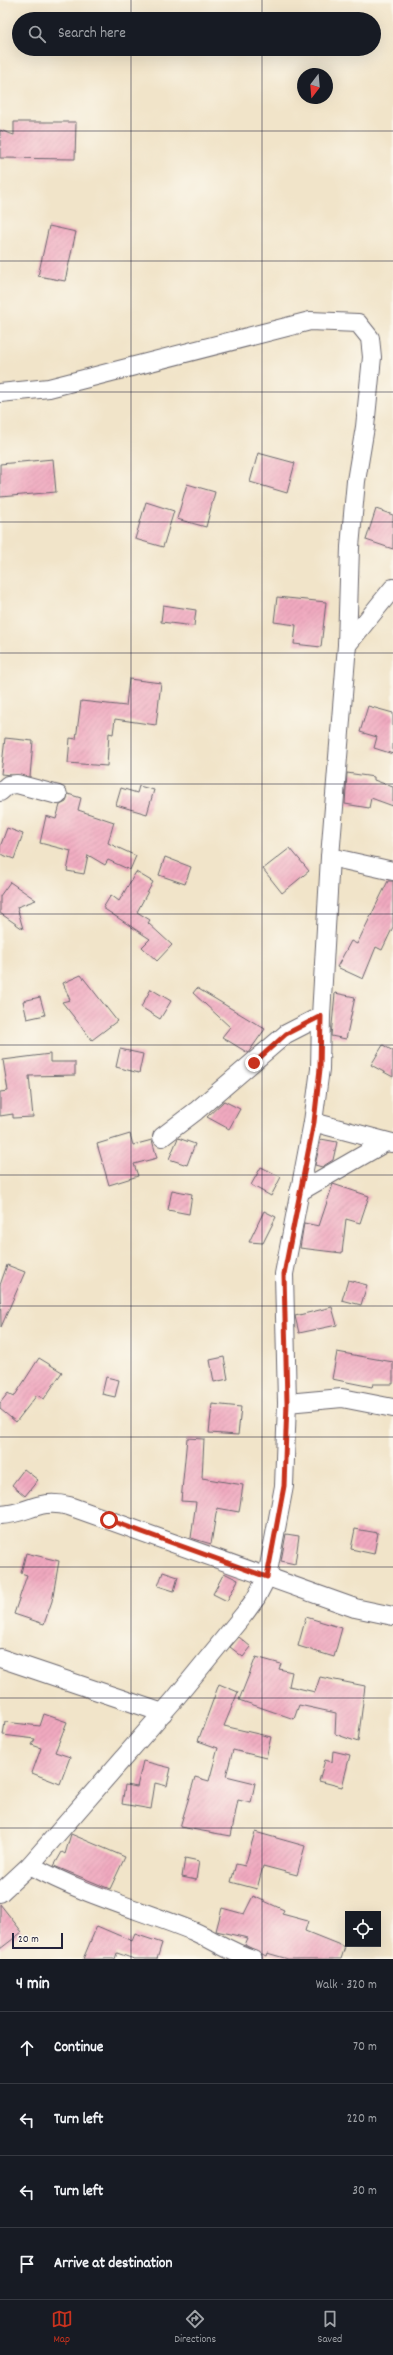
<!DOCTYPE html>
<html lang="en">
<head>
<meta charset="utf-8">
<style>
  body { margin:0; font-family:Dekko,sans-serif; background:#20242c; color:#f1f3f6 }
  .controls { position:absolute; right:12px; bottom:12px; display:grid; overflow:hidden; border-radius:0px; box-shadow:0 4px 16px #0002 }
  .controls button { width:36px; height:36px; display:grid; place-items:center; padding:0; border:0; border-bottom:1px solid #363941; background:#171b24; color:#f1f3f6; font:20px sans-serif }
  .compass { position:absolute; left:297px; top:68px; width:36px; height:36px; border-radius:50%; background:#171b24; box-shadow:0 4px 16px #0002; rotate:196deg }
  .scale { position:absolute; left:12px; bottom:10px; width:51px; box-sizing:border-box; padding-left:4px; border:2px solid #22223b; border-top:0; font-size:11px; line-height:14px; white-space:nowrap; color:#22223b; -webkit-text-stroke:3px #fbf7ec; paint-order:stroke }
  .stop { position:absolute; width:12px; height:12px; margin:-9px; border:3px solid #c8321e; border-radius:50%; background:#fff }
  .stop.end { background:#c8321e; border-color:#fff; box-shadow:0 1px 4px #0008 }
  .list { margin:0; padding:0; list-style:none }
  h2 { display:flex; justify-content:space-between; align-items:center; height:52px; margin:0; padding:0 16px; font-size:17px }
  h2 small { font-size:13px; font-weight:400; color:#9ea1a6 }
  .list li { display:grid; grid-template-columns:26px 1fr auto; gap:12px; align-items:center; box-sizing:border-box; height:72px; padding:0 16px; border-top:1px solid #363941 }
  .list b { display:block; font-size:15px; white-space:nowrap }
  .list em { font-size:13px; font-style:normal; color:#9ea1a6 }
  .icon { flex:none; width:22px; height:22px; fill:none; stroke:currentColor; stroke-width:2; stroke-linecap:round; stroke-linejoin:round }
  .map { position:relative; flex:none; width:393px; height:1959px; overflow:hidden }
  .search { position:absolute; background:#171b24; box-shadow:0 4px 16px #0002; left:12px; right:12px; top:12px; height:44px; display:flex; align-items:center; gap:10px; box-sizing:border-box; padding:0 14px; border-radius:22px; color:#9ea1a6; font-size:15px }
  .sheet { height:340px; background:#171b24 }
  nav { display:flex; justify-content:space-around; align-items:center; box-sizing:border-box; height:56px; border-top:1px solid #363941; background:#171b24; font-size:11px; color:#9ea1a6 }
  nav a { display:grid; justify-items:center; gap:2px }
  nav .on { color:#c8321e }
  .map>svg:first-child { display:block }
  .building { fill:url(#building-hatch) }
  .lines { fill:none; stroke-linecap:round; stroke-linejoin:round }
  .minor-casing { stroke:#6a666d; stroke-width:20 }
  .minor { stroke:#fff; stroke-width:18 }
  .route { stroke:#c8321e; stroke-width:5 }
  .grid { fill:none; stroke:#22223b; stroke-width:1; stroke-opacity:0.55 }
</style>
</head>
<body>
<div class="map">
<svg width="393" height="1959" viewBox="0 0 393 1959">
  <defs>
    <pattern id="building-hatch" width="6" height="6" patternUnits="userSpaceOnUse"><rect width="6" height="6" fill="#f0a9bf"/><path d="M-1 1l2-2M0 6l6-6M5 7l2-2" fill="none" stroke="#ce91a5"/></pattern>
  </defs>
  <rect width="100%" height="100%" fill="#fbf7ec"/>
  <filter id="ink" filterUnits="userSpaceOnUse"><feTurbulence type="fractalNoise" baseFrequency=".025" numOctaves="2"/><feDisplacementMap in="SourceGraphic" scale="8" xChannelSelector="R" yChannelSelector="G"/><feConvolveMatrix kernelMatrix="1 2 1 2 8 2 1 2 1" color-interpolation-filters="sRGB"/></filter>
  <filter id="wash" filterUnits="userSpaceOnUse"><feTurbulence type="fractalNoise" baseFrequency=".012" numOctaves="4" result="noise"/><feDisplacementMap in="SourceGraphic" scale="16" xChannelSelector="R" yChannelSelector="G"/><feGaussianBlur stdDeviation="0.9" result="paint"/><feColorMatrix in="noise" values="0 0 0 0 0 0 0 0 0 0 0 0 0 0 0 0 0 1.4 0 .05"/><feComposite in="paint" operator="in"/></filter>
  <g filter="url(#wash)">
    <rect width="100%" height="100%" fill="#f1e4c9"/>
    <g id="blocks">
      <g class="building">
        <polygon points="14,122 76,122 75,159 0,158 0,130 14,135"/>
        <polygon points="49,226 76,232 65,281 38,276"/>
        <polygon points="258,453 295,463 287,493 250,482"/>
        <polygon points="53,459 56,492 0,497 0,464"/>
        <polygon points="187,484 215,492 206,527 177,519"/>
        <polygon points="146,502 174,511 163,547 135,539"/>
        <polygon points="376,509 393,515 393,549 366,540"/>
        <polygon points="277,597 326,602 321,647 294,644 296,625 274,622"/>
        <polygon points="163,605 196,610 194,626 161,622"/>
        <polygon points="129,679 161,683 156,725 115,719 113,734 109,733 107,766 68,763 70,738 76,739 81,701 126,706"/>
        <polygon points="368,706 393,713 393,754 374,748 377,737 360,732"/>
        <polygon points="5,738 33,741 30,777 1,774"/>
        <polygon points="347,773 374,777 374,780 393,787 393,806 371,798 369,808 345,804"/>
        <polygon points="139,786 154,790 147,814 116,805 121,788 137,793"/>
        <polygon points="68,794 81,798 78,810 114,822 108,843 136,856 130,870 108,860 105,865 88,855 84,874 67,871 71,851 40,843 46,816 56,819 60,805 66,802"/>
        <polygon points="7,828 23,834 14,859 0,854 0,847"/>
        <polygon points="290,848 309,871 282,893 263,869"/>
        <polygon points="165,857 191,867 185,884 159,875"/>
        <polygon points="136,872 153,882 137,912 150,920 148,923 172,945 157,961 142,947 150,939 103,908 111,895 119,901"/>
        <polygon points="388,881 393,881 393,927 382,950 376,947 363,979 337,967 351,941 357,944"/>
        <polygon points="10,882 36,900 17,907 23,929 0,913 0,896"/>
        <polygon points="81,975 117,1021 92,1040 62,1002 70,1000 63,983"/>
        <polygon points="197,988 265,1029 248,1053 222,1037 230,1027 193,993"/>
        <polygon points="151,989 171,1001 160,1019 141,1007"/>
        <polygon points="335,993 355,997 346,1039 331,1036"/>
        <polygon points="40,997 45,1015 27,1019 23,1001"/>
        <polygon points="383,1045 393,1051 393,1077 371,1065"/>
        <polygon points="120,1049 143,1054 139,1073 116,1067"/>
        <polygon points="50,1054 50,1062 75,1062 75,1075 29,1076 33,1117 13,1118 13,1114 0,1116 0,1092 8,1091 3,1060"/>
        <polygon points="224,1101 240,1109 229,1129 207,1117"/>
        <polygon points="130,1134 133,1145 152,1140 157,1158 134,1164 138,1176 109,1185 97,1144"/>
        <polygon points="178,1138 195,1144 187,1165 169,1159"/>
        <polygon points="321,1139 337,1142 333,1160 322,1167 315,1165"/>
        <polygon points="261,1167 281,1177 271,1196 251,1185"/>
        <polygon points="333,1184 369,1196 360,1223 346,1219 342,1253 300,1248 304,1223 319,1226"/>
        <polygon points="172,1190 192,1194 189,1214 168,1210"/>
        <polygon points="264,1211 276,1217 263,1243 249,1242"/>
        <polygon points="7,1265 25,1272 1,1327 0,1285"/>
        <polygon points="348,1280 367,1285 361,1305 342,1300"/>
        <polygon points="332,1307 337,1325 299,1333 295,1316"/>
        <polygon points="337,1352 393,1362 393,1384 373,1384 372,1387 332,1379"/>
        <polygon points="224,1357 228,1379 214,1382 210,1360"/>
        <polygon points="39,1358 62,1372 44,1399 37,1395 16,1422 0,1409 0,1403 8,1393 14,1397"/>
        <polygon points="106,1377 119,1380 115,1397 102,1394"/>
        <polygon points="212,1404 241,1407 238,1435 209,1433"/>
        <polygon points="187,1438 204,1439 202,1478 243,1485 239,1512 217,1508 211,1544 191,1538 196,1502 181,1501"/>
        <polygon points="24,1469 38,1480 25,1496 12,1485"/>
        <polygon points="355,1529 378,1533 374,1554 351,1549"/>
        <polygon points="286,1534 299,1536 295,1564 281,1561"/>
        <polygon points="26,1553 59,1561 52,1601 44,1624 14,1614 27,1575 21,1573"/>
        <polygon points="163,1572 178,1577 174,1591 158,1586"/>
        <polygon points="224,1573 238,1580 227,1601 213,1594"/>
        <polygon points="306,1617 342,1628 334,1657 298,1646"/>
        <polygon points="239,1637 251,1647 243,1657 230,1647"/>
        <polygon points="256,1657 281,1664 279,1669 292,1672 289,1686 315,1692 320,1677 365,1686 358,1742 335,1734 336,1713 299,1705 294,1719 239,1700"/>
        <polygon points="219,1684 238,1692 224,1726 271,1737 266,1758 233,1750 226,1776 255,1783 251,1803 238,1800 231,1836 180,1827 195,1777 209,1781 218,1748 198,1741"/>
        <polygon points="44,1714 67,1722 55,1752 70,1757 60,1784 32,1773 41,1748 32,1745 35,1739 3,1735 5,1722 40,1726"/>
        <polygon points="333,1751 350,1755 342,1787 319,1781 325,1760 332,1762"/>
        <polygon points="143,1761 171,1768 167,1786 155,1783 151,1809 122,1804 125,1785 137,1787"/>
        <polygon points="255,1832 305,1846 297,1875 263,1866 257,1889 231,1882 236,1864 245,1866"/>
        <polygon points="71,1834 125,1857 110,1889 54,1866 62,1852 65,1854"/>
        <polygon points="185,1858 199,1861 196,1880 182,1877"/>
        <polygon points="253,1896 284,1910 282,1914 308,1921 305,1931 345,1947 341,1959 288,1959 267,1953 266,1956 245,1945 248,1938 216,1931 222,1908 244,1914"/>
        <polygon points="0,1904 22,1932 0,1949"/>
        <polygon points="97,1926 132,1941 135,1934 162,1943 157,1959 134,1959 117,1953 115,1959 83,1959"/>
      </g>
    </g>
  </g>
  <g filter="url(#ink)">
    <use href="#blocks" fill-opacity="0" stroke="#6a666d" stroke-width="1"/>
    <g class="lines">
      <g class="minor-casing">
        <g id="minor">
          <polyline points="0,393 49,388 310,321 358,323 370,338 372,357 365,427 356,481 350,547 347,645 330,857 321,1016 320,1069 313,1122 284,1274 287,1403 284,1486 267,1577 256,1598 245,1613 174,1700 30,1865 0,1893"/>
          <polyline points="347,645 393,588"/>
          <polyline points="0,792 8,785 17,784 58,795"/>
          <polyline points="330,857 393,871"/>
          <polyline points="313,1122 392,1143"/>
          <polyline points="162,1137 196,1111 286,1034 321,1016"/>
          <polyline points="299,1192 386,1142"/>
          <polyline points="287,1403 342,1398 393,1408"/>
          <path d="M0 1515C29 1514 37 1498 69 1506L355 1608 393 1616"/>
          <polyline points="0,1658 163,1713"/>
          <path d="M30 1865C82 1894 138 1909 193 1931 214 1940 231 1953 253 1959"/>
        </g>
      </g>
      <use href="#minor" class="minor"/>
    </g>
  </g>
  <g class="lines" filter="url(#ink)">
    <polyline class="route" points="109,1520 267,1577 284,1486 287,1403 284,1274 314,1122 320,1069 321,1016 286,1034 254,1063"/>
  </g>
  <path class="grid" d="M131 0V19M262 0V19M131 49V1959M262 49V1959M0 131H393M0 261H393M0 392H393M0 522H393M0 653H393M0 784H393M0 914H393M0 1045H393M0 1175H393M0 1306H393M0 1437H393M0 1567H393M0 1698H393M0 1828H393"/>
</svg>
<div class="controls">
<button><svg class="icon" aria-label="locate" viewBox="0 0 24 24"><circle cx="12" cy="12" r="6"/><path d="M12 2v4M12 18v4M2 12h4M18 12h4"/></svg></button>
</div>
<svg class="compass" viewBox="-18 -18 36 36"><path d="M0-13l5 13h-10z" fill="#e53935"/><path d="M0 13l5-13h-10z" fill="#9ea1a6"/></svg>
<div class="scale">20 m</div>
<div class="stop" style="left:109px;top:1520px"></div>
<div class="stop end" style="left:254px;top:1063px"></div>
<div class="search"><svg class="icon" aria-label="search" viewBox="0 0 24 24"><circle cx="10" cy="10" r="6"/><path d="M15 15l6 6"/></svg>Search here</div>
</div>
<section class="sheet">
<h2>4 min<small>Walk · 320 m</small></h2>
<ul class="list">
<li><svg class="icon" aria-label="ahead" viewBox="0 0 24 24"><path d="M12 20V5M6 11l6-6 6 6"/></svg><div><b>Continue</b></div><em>70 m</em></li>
<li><svg class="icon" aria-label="left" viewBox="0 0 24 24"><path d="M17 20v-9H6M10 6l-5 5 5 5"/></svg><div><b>Turn left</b></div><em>220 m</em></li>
<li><svg class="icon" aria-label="left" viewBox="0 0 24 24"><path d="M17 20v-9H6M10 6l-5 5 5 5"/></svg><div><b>Turn left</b></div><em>30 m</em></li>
<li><svg class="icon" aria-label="arrive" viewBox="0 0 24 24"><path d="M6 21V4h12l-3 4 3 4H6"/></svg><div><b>Arrive at destination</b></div></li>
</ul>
</section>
<nav>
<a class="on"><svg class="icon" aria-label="map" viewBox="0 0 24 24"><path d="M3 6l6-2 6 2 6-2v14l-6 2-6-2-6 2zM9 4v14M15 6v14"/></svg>Map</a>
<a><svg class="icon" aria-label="directions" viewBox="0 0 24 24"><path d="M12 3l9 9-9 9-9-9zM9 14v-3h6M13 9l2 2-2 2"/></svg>Directions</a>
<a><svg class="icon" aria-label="saved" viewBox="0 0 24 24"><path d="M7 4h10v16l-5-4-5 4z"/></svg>Saved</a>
</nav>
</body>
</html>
